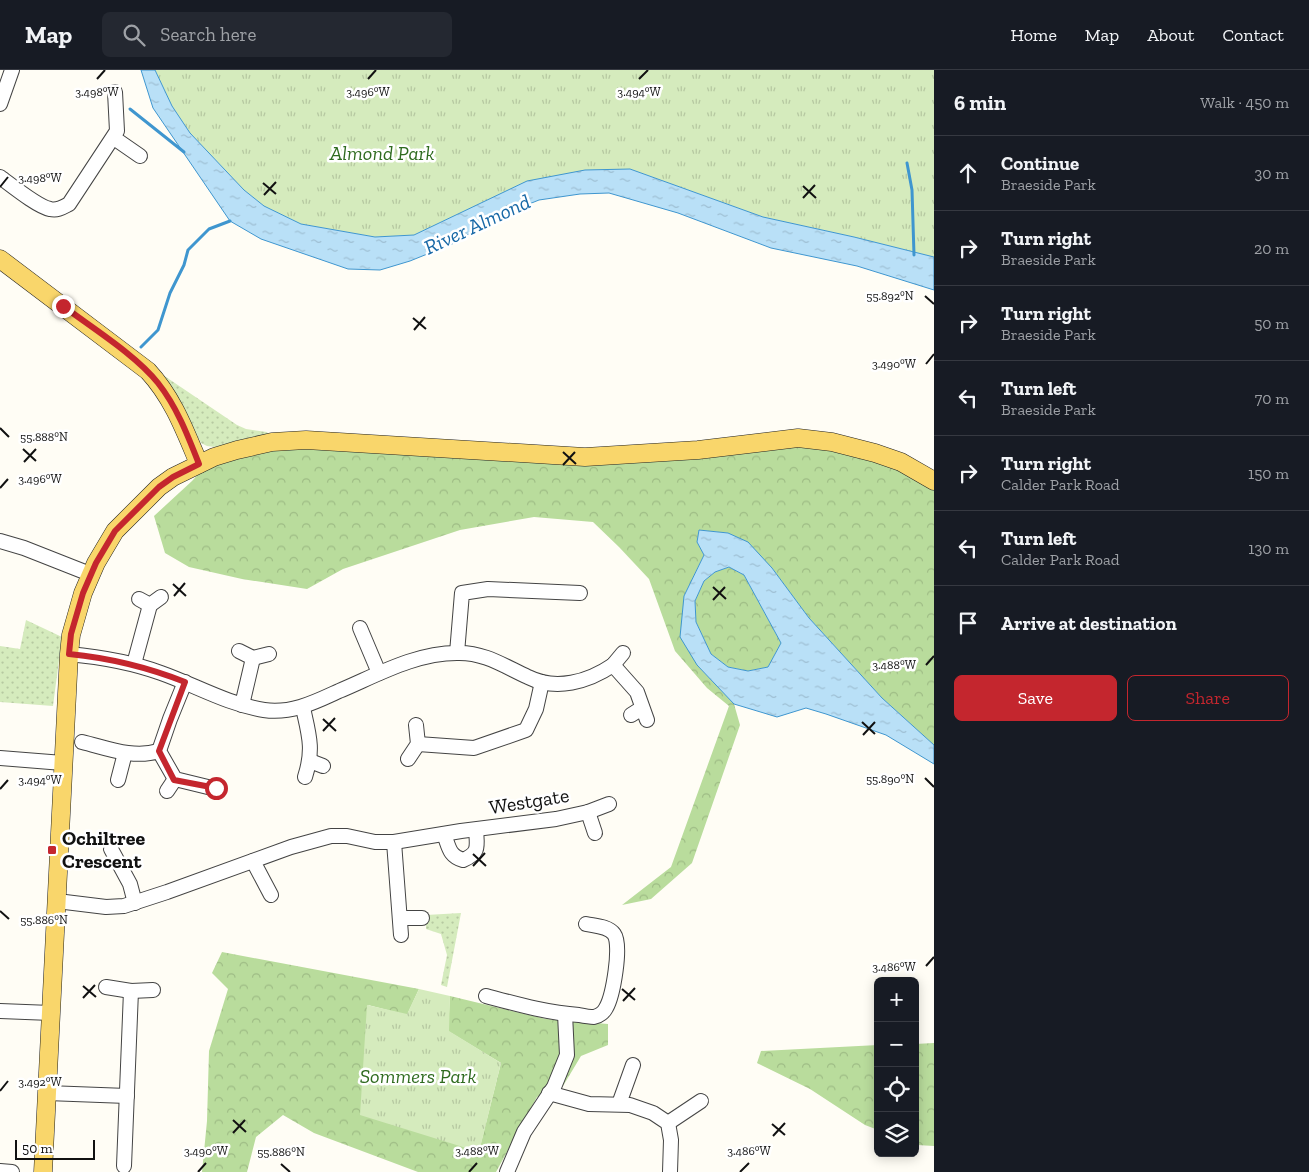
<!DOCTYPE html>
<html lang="en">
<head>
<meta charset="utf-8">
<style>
  body { margin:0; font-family:"Zilla Slab",serif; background:#242831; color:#f1f3f6 }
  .controls { position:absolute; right:15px; bottom:15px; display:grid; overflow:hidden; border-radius:8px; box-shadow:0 2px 12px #0003 }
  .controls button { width:45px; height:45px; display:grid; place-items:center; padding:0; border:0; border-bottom:1px solid #363941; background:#171b24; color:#f1f3f6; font:25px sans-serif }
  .scale { position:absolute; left:15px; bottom:12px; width:80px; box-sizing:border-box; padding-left:5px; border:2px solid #111; border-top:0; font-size:14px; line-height:18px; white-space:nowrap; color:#111; -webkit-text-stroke:4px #fff; paint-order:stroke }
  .stop { position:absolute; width:15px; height:15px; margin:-11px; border:4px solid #c4262e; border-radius:50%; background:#fff }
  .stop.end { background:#c4262e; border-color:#fff; box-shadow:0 1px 5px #0008 }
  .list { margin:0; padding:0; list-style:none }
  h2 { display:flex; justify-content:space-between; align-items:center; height:65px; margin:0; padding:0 20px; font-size:21px }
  h2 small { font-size:16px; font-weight:400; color:#9ea1a6 }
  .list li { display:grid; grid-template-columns:32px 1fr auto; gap:15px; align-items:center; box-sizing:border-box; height:75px; padding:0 20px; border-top:1px solid #363941 }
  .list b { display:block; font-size:19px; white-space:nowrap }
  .list p { margin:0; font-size:16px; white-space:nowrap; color:#9ea1a6 }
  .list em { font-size:16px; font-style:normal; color:#9ea1a6 }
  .actions { display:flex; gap:10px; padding:15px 20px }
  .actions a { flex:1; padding:11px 0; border:1px solid #c4262e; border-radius:8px; text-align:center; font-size:18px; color:#c4262e }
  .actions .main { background:#c4262e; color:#fff }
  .icon { flex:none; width:28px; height:28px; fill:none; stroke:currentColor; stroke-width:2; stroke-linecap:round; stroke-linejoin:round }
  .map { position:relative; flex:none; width:934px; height:1102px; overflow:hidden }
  header { display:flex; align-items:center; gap:30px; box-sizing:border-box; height:70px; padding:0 25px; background:#171b24; border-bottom:1px solid #363941 }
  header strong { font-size:24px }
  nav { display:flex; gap:28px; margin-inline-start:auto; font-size:18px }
  .search { width:350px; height:45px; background:#242831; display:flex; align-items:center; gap:12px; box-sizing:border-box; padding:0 18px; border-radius:8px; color:#9ea1a6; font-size:19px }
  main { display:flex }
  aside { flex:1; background:#171b24 }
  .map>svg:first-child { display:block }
  .grass { fill:url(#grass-dots) }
  .forest { fill:url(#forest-crowns) }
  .park { fill:url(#park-tufts) }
  .water { fill:url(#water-ripples); stroke:#3f96cf; fill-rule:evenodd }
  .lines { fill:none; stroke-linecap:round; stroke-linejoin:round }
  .stream { stroke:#3f96cf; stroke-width:3 }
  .minor-casing { stroke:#444; stroke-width:16 }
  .major-casing { stroke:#222; stroke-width:19 }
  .minor { stroke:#fff; stroke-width:14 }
  .major { stroke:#f9d66b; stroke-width:18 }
  .route { stroke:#c4262e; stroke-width:6 }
  .ticks { fill:none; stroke:#111; stroke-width:2 }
  .poi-dot { fill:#c4262e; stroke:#fff; stroke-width:2 }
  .labels { text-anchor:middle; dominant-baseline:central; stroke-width:5; stroke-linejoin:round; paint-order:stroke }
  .park-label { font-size:20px; font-style:italic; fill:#2f6b1f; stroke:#fff }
  .street-label { font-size:20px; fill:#111; stroke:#fff }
  .poi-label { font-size:20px; font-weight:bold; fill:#111; stroke:#fff; text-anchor:start }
  .water-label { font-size:21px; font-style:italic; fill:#1768a6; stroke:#fff }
  .ticks-label { font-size:12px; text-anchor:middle; fill:#111; stroke:#fff; stroke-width:5; stroke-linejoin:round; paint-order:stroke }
</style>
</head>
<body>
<header>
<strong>Map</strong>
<div class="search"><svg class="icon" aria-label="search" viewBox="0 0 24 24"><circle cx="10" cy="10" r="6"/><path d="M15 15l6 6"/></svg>Search here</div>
<nav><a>Home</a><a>Map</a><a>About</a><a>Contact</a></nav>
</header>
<main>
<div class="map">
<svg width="934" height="1102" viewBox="0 0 934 1102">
  <defs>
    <pattern id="grass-dots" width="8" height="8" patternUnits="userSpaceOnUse" patternTransform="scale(1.25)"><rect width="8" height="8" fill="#d5ebbd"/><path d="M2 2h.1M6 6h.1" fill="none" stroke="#b6c8a1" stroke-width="1.8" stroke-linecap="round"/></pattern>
    <pattern id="forest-crowns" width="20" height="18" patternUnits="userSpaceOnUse" patternTransform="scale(1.25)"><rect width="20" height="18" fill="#b9dc9c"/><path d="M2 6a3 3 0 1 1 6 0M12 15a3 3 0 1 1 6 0" fill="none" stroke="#9ebc85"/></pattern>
    <pattern id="park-tufts" width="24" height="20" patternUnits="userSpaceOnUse" patternTransform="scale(1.25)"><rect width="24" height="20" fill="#d5ebbd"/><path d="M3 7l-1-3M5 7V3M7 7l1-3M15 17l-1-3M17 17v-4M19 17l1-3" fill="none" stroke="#b6c8a1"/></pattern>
    <pattern id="water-ripples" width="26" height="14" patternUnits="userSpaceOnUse" patternTransform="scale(1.25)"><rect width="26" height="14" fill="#b9e0f7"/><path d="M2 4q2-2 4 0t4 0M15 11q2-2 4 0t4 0" fill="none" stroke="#9ebfd3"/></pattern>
  </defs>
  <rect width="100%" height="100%" fill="#fffdf5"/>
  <g class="grass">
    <polygon points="163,305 237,355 246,359 267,362 268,364 215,377 207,376 201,373 179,329"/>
    <polygon points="26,550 62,567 53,636 0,632 0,576 20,579"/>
    <polygon points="461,843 447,917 441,915 447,885 441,864 426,859 426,845"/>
  </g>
  <g class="forest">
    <polygon points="798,368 934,411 934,675 882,628 809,548 772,498 728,463 699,460 697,472 704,485 684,526 697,595 734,634 740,655 692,793 651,829 622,835 671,797 729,636 707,618 675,581 649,509 619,477 593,452 534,447 460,460 343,499 307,519 242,509 189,497 165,483 154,446 192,411 214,387 254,376 585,387"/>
    <polygon points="729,497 744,505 781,573 768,597 748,601 728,597 711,584 696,552 695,531 704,511 715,502"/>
    <polygon points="222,882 419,919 407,945 368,935 479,1081 501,993 448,961 450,926 546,949 608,954 608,975 581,986 563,1016 537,1027 496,1102 418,1102 314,1063 283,1045 256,1067 247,1102 202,1102 207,1051 209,981 228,919 212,903"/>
    <polygon points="934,973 934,1076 917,1075 915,1074 915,974"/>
    <polygon points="878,975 878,1060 865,1055 810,1019 757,993 761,981"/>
  </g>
  <g class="park">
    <polygon points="155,0 934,0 934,187 854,167 763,147 630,99 457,145 414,165 375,167 301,154 264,136 244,120 190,63 172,36"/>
    <polygon points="419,919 450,926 449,961 501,993 479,1082 360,1045 367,935 407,944"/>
  </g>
  <g class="water">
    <polygon points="141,0 155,0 172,36 190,63 244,120 264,136 301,154 375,167 414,165 527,111 585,100 630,99 763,147 854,167 934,187 934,220 857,196 771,178 678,143 609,123 580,124 539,130 497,147 452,174 410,191 380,200 348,199 261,169 230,151 153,38"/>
    <path d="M699 460 728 463 748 472 772 498 809 548 882 628 934 675V694L886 665 826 644 806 638 777 647 734 634 697 595 680 567 684 526 704 485 697 472ZM729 497 744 505 781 573 768 597 748 601 728 597 711 584 696 552 695 531 704 511 715 502Z"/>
  </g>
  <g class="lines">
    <g class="stream">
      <polyline points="130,39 184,82"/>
      <polyline points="907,93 912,120 914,185"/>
      <polyline points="141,277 158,260 170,223 184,195 188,180 209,159 230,151"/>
    </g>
    <g class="minor-casing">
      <g id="minor">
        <polyline points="0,34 12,0"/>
        <polyline points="114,68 140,86"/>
        <path d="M0 107C11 115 38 137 50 139 58 141 63 137 69 134L117 61 115 22"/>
        <polyline points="0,471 24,478 90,504"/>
        <polyline points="139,529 150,535 161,527"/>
        <polyline points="360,558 379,603"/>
        <polyline points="239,581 253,588 269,584"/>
        <polyline points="457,583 462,523 488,519 580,523"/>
        <path d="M69 584C100 587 131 592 161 603 195 615 227 634 264 640 292 644 315 632 339 621 377 605 415 583 457 583 484 582 504 596 528 607 556 621 588 612 613 595L637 622 647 650"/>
        <polyline points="134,594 150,535"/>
        <polyline points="613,595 623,583"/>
        <polyline points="185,612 170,649 159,681 175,709 216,719"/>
        <polyline points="242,635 253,588"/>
        <path d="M303 638C309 665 314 679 305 707"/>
        <polyline points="631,645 642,638"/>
        <path d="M82 672C107 678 133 689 159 681"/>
        <polyline points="418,674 474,678 526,660 536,639 542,612"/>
        <polyline points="0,688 63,693"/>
        <polyline points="408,689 418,674 416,655"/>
        <polyline points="310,691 323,696"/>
        <polyline points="118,710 125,683"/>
        <polyline points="167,721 175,709"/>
        <polyline points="588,742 595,763"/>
        <path d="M444 764C449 777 449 786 463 790 480 783 477 776 476 760"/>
        <polyline points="394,772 401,865"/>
        <polyline points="111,779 130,814 135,833"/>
        <polyline points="253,791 271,825"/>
        <polyline points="57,831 106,837 124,836 167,822 291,777 331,766 347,766 375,772 394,772 461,761 556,749 588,742 609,734"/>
        <polyline points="400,848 422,848"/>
        <polyline points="106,917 131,921 153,920"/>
        <path d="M486 926C516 934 547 943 579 945 584 946 590 947 594 947 599 946 604 942 606 938 613 926 622 875 614 864 608 856 595 856 586 854"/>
        <polyline points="0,941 51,943"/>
        <polyline points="47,1023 127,1026"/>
        <polyline points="549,1023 589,1034 630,1035 653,1043 668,1053 671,1070 670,1102"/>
        <polyline points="619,1034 633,995"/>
        <polyline points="668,1053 701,1031"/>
        <polyline points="124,1096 131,921"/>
        <polyline points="0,1101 12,1102"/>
        <polyline points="507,1102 524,1062 554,1017 567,985 565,944"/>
      </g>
    </g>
    <g class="major-casing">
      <g id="major">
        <path d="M0 189 148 301C173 328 185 361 199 394"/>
        <polyline points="43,1102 69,584 71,565 83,523 96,493 115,461 159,417 173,407 214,387 237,380 272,372 306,370 585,387 698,380 798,368 832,372 875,383 901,392 934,411"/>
      </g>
    </g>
    <use href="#minor" class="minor"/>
    <use href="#major" class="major"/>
  </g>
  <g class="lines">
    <path class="route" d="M63 236C91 257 136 285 158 313 177 337 188 366 199 394L173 407 159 417 115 461 96 493 83 523 71 564 69 584C110 588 147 597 185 612L159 681 174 710 216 718"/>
  </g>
  <path class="ticks" d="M97 9 105 0M368 9 376 0M639 9 648 0M263 113 276 124M803 116 816 128M0 117 8 107M264 125 276 112M803 128 815 115M925 226 934 234M413 248 426 259M414 260 425 247M926 294 934 284M0 358 9 367M23 379 36 391M563 382 576 394M24 392 36 379M563 395 575 382M0 418 8 409M173 514 186 526M713 517 726 529M174 526 185 513M713 530 725 517M926 595 934 586M323 649 336 661M862 652 875 664M323 661 335 648M863 665 875 652M925 708 934 717M0 719 8 710M473 784 486 796M473 796 485 783M0 841 9 849M926 896 934 887M83 916 96 927M622 919 635 930M83 928 95 915M623 931 635 918M0 1021 8 1011M233 1050 246 1062M772 1054 785 1065M233 1063 245 1050M773 1066 785 1053M281 1094 290 1102M198 1102 206 1093M469 1102 477 1093M740 1102 749 1093"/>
  <rect class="poi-dot" x="47" y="775" width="10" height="10" rx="2.5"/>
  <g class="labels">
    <g class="park-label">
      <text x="382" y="83">Almond Park</text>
      <text x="418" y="1006">Sommers Park</text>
    </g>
    <g class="street-label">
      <text transform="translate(529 731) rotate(-9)">Westgate</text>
    </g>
    <g class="poi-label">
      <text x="62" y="768">Ochiltree<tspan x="62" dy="23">Crescent</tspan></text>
    </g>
    <g class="water-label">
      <text transform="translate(477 154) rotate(-25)">River Almond</text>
    </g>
  </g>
  <g class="ticks-label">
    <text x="97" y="26">3.498°W</text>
    <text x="368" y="26">3.496°W</text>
    <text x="639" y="26">3.494°W</text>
    <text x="40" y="112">3.498°W</text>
    <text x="890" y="230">55.892°N</text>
    <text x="894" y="298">3.490°W</text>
    <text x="44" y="371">55.888°N</text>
    <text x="40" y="413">3.496°W</text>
    <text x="894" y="599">3.488°W</text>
    <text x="890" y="713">55.890°N</text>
    <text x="40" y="714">3.494°W</text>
    <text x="44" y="854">55.886°N</text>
    <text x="894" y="901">3.486°W</text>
    <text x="40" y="1016">3.492°W</text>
    <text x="206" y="1085">3.490°W</text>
    <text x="477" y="1085">3.488°W</text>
    <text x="749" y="1085">3.486°W</text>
    <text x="281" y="1086">55.886°N</text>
  </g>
</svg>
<div class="controls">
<button>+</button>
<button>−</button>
<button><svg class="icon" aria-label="locate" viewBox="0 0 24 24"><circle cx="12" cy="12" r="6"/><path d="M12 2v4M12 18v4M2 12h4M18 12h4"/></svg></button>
<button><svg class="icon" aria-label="layers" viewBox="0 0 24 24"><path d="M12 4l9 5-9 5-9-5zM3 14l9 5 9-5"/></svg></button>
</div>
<div class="scale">50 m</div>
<div class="stop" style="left:216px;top:718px"></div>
<div class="stop end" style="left:63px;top:236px"></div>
</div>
<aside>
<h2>6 min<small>Walk · 450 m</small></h2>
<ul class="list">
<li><svg class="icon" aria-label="ahead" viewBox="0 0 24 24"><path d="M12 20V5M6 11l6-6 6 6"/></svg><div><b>Continue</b><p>Braeside Park</p></div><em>30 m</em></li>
<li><svg class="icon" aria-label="right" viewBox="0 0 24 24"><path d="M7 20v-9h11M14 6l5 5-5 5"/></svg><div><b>Turn right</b><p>Braeside Park</p></div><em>20 m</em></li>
<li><svg class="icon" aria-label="right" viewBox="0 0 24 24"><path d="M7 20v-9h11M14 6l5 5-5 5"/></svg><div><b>Turn right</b><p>Braeside Park</p></div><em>50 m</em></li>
<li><svg class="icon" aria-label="left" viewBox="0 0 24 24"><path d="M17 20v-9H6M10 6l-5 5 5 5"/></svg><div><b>Turn left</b><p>Braeside Park</p></div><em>70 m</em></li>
<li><svg class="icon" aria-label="right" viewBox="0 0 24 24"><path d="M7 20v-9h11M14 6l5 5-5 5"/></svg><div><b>Turn right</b><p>Calder Park Road</p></div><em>150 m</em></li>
<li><svg class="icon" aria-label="left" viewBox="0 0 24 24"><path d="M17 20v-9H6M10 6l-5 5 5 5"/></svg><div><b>Turn left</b><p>Calder Park Road</p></div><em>130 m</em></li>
<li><svg class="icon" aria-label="arrive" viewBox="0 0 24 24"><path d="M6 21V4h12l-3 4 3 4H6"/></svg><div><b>Arrive at destination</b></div></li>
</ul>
<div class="actions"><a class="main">Save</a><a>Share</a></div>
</aside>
</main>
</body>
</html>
